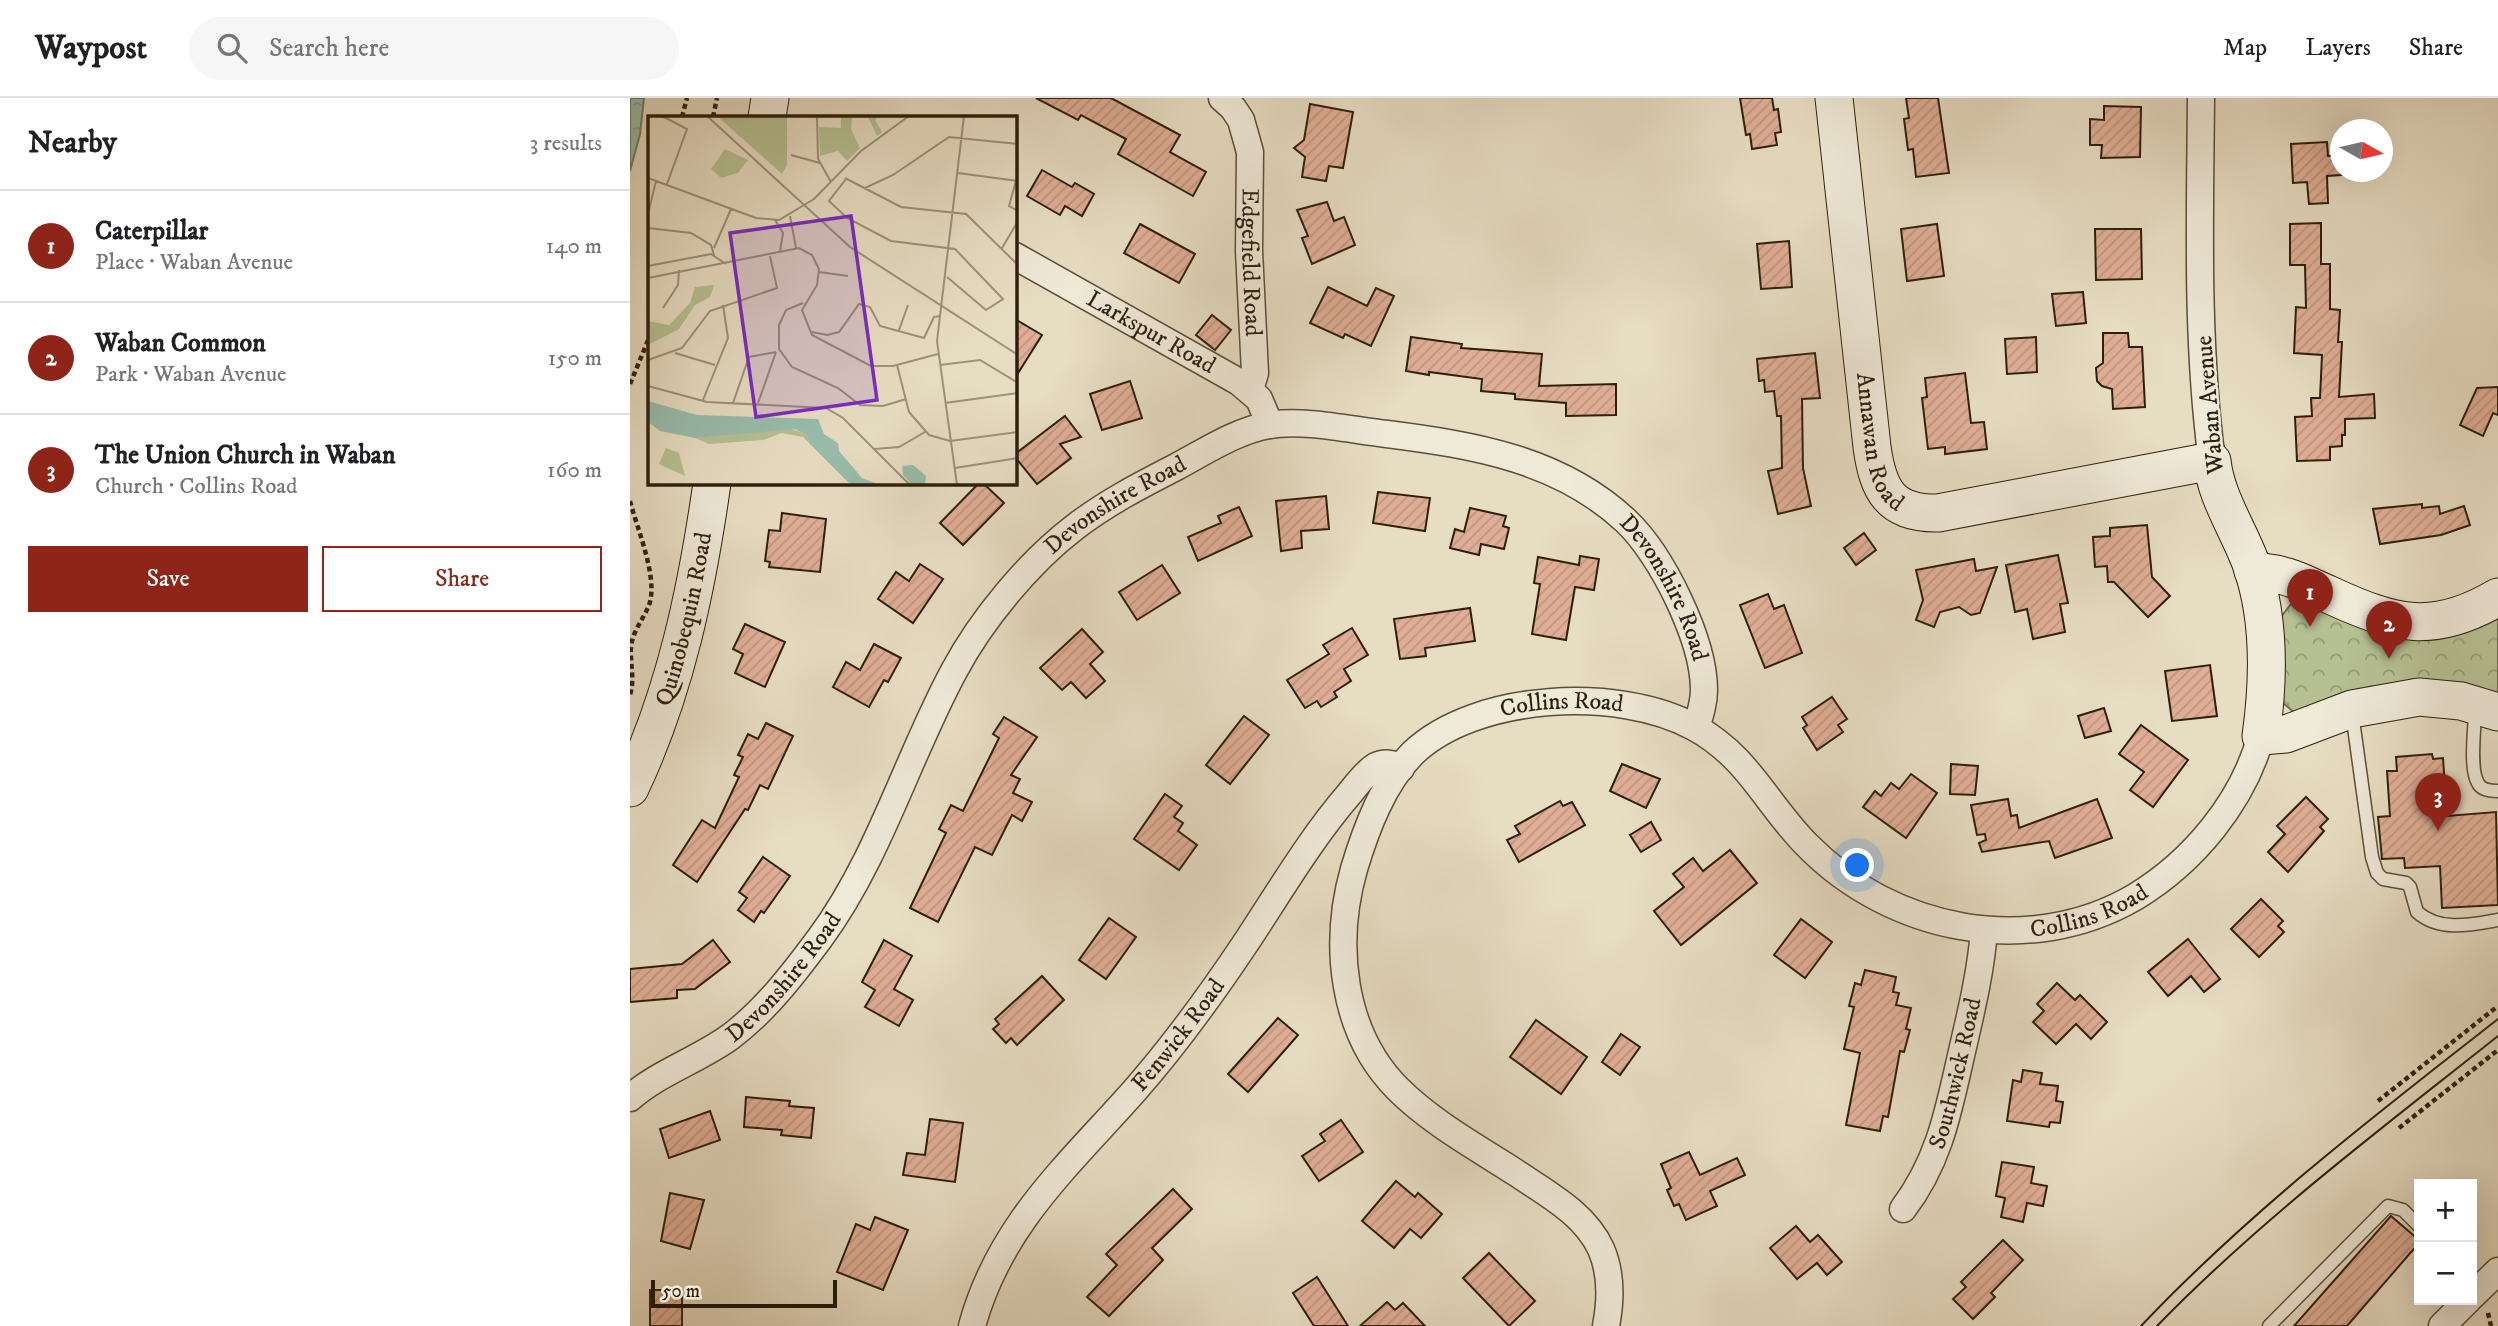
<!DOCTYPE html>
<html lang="en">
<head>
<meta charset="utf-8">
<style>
  body { margin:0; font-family:"IM FELL DW Pica",serif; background:#f6f6f6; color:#202124 }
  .controls { position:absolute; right:21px; bottom:21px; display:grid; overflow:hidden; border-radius:0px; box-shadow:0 7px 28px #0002 }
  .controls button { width:63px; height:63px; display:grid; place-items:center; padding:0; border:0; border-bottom:2px solid #e0e0e0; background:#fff; color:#202124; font:35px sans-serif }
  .compass { position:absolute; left:1700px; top:21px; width:63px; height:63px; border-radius:50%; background:#fff; box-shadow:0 7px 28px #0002; rotate:98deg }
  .scale { position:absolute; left:21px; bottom:18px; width:186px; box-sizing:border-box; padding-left:7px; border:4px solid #2e1f0b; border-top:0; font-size:19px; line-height:24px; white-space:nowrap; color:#2e1f0b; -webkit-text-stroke:5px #efe9d8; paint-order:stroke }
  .you { position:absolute; left:1228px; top:768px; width:24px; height:24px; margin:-18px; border:5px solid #fff; border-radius:50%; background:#1a73e8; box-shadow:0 0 0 10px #1a73e833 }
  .badge { display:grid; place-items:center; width:46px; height:46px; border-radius:50%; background:#8f2418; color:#fff; font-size:23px; font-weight:700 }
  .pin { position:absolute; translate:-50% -58px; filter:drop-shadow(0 2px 4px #0008) }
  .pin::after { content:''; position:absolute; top:37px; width:24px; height:21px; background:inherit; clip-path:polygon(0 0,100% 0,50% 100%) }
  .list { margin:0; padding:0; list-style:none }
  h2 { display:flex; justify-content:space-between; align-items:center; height:91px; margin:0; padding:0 28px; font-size:30px }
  h2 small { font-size:23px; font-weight:400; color:#757577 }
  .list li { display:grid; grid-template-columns:46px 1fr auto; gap:21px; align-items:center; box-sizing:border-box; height:112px; padding:0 28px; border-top:2px solid #e0e0e0 }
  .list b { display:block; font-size:26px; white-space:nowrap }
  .list p { margin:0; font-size:23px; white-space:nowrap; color:#757577 }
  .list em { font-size:23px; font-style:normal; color:#757577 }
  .actions { display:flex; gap:14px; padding:21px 28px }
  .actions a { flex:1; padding:16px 0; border:2px solid #8f2418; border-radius:0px; text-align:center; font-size:24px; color:#8f2418 }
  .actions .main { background:#8f2418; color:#fff }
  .icon { flex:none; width:38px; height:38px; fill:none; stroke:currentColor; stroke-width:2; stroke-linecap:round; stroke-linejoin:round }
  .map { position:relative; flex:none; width:1868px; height:1228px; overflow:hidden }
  header { display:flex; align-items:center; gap:42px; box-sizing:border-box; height:98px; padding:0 35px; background:#fff; border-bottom:2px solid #e0e0e0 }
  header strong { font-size:33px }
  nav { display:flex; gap:38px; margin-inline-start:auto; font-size:24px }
  .search { width:490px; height:63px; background:#f6f6f6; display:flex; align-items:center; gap:18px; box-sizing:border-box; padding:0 24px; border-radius:38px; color:#757577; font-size:26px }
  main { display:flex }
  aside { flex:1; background:#fff }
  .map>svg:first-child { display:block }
  .forest { fill:url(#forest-crowns); stroke:#72704f; stroke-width:2 }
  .water { fill:url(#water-ripples); stroke:#6e7e6c; stroke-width:2 }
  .building { fill:url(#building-hatch); stroke:#2e1f0b; stroke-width:2 }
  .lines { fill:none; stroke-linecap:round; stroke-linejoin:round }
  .lane-casing { stroke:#5c4e39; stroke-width:15 }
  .street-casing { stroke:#5c4e39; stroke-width:29 }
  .secondary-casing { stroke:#2e1f0b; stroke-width:39 }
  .path { stroke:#2e1f0b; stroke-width:4.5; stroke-dasharray:5 3.5; stroke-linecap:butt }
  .lane { stroke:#efe9d8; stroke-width:12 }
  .street { stroke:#efe9d8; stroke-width:26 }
  .secondary { stroke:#efe9d8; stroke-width:37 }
  .tram { stroke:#2e1f0b; stroke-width:2 }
  .labels { text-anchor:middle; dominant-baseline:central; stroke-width:5; stroke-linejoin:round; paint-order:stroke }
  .street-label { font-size:24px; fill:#2e1f0b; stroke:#efe9d8 }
  .inset-road { fill:none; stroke:#9d9179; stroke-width:2 }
  .view { fill:#7b2cbf; fill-opacity:0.15; stroke:#7b2cbf; stroke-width:3.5 }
  .inset-edge { fill:none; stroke:#2e1f0b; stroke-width:3.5 }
</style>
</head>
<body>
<header>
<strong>Waypost</strong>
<div class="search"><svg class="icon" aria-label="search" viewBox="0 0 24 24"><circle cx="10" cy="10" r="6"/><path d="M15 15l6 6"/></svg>Search here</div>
<nav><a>Map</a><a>Layers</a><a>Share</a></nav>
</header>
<main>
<aside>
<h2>Nearby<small>3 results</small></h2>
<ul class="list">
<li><span class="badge">1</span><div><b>Caterpillar</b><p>Place · Waban Avenue</p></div><em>140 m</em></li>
<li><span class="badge">2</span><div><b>Waban Common</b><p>Park · Waban Avenue</p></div><em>150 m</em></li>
<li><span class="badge">3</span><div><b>The Union Church in Waban</b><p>Church · Collins Road</p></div><em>160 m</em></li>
</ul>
<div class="actions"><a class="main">Save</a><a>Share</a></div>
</aside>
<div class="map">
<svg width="1868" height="1228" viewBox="0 0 1868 1228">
  <defs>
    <pattern id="forest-crowns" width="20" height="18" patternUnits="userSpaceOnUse" patternTransform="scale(1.75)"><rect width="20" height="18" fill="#b6c093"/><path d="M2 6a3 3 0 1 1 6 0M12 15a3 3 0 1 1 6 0" fill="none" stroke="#949b76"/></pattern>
    <pattern id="water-ripples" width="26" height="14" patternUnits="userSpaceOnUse" patternTransform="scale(1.75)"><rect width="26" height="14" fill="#98bdad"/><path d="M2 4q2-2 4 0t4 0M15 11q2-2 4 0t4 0" fill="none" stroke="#83a294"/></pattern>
    <pattern id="building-hatch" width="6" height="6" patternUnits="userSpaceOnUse" patternTransform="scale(1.75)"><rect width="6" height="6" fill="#e0ae96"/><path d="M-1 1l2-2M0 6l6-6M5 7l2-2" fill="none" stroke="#c09580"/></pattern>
  </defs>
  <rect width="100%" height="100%" fill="#e7ddc3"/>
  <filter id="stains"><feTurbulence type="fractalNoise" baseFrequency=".00286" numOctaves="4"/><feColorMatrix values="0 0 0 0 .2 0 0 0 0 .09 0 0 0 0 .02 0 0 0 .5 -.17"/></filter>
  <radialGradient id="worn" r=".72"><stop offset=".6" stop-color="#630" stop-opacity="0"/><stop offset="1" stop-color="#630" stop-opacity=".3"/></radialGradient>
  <polygon class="forest" points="1675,500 1868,514 1868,599 1665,615 1653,605 1651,519 1661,506"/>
  <polygon class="water" points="0,0 14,0 10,36 0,73"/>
  <g class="building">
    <polygon points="406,0 481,0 550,37 540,54 576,74 563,98 488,56 496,41 451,17 448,22"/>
    <polygon points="1110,0 1142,0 1144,12 1148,11 1151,34 1145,35 1147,47 1122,51 1120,36 1116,37"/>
    <polygon points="1276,0 1308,0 1319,75 1286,79 1283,51 1278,52 1274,21 1279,20"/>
    <polygon points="680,6 723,14 713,70 699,68 696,83 672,79 675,59 664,50 674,42"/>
    <polygon points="1474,8 1511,9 1510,59 1471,60 1472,47 1460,47 1460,21 1474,22"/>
    <polygon points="1697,44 1698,58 1711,58 1711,77 1697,78 1698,105 1679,106 1677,84 1663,85 1661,46"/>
    <polygon points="412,72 442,89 445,85 464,96 452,118 435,108 430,117 397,98"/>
    <polygon points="697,104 704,123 714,119 725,147 682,166 672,140 678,138 667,112"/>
    <polygon points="1691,125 1691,166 1700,166 1700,211 1710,212 1708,244 1712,244 1709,299 1744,296 1745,320 1715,321 1715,337 1712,337 1712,348 1700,349 1700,362 1667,363 1665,319 1682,318 1681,300 1690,300 1692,257 1664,255 1666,209 1676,210 1675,167 1660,167 1660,126"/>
    <polygon points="510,126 565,156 549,185 494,155"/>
    <polygon points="1307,126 1314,178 1277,183 1271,131"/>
    <polygon points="1465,131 1511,131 1512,181 1466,182"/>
    <polygon points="1159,143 1162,189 1131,191 1127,146"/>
    <polygon points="698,189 737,208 746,190 764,198 741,248 715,236 713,240 680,225"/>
    <polygon points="1453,194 1456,225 1426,228 1422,196"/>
    <polygon points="582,217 601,232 585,252 566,237"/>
    <polygon points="385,221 412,237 385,280"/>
    <polygon points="1473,235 1498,235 1499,249 1512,249 1515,309 1483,311 1482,291 1472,288 1467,283 1466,270 1473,265"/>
    <polygon points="781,239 832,246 831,250 912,256 909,288 986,286 986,317 936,318 936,305 885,301 885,296 851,293 852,281 799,274 799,277 776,273"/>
    <polygon points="1406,239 1407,274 1377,276 1375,241"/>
    <polygon points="1185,255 1190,300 1172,301 1173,370 1181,408 1148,416 1138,373 1152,370 1151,318 1147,318 1144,293 1135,294 1134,282 1129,283 1127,261"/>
    <polygon points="1335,275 1341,325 1354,324 1357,351 1315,356 1315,349 1298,351 1292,300 1297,299 1295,280"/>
    <polygon points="500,283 512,320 472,332 460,296"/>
    <polygon points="1868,289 1868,317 1863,315 1853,338 1830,327 1847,290"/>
    <polygon points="435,318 451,339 430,346 441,360 407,386 385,359 385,356"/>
    <polygon points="349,385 353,385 374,405 333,447 310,425"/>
    <polygon points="748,394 800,400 795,433 743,425"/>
    <polygon points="696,398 699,431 671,433 672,450 651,453 646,403"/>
    <polygon points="1792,406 1792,410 1809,408 1810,416 1834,408 1840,427 1811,437 1750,446 1743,411"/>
    <polygon points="609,409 622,438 568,463 558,439 591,425 588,418"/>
    <polygon points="840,410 876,418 873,428 879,430 874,451 851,446 849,457 820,450 825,431 834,434"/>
    <polygon points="152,415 196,421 190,474 139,469 140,464 135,463 139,432 150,433"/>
    <polygon points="1517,427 1522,479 1540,498 1518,519 1484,484 1478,484 1477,468 1465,469 1463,439 1480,438 1480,430"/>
    <polygon points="1234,435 1246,452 1226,467 1214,450"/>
    <polygon points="1428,457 1438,505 1430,506 1435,534 1403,541 1397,511 1385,514 1376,467"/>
    <polygon points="950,458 969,461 964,492 945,489 936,542 902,536 910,486 904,485 908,459 949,467"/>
    <polygon points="1344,461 1346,473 1367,469 1350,515 1341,517 1329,509 1310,514 1304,529 1286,522 1293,502 1286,472"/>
    <polygon points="290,466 313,481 283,525 248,501 266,474 279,483"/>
    <polygon points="532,467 550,495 507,522 489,494"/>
    <polygon points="1138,496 1144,511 1154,507 1172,555 1135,570 1110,507"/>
    <polygon points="840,510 845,543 795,550 796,558 770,561 764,521"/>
    <polygon points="115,526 155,544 135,589 105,575 113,556 103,551"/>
    <polygon points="722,530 738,557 714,571 721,583 704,594 707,599 691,609 687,603 675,610 657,582 699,556 693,547"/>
    <polygon points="452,531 473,554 460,566 475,583 456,600 441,584 432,592 410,570"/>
    <polygon points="244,546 271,560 258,584 254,582 239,609 203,589 216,564 230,572"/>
    <polygon points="1580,567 1587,618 1542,623 1535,573"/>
    <polygon points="1202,599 1217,621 1208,627 1213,634 1187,652 1173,630 1177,627 1172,619"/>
    <polygon points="1474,610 1481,633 1455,640 1448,618"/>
    <polygon points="614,618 639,637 600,686 576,667"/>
    <polygon points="374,619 407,639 381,677 390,681 383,695 402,704 392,723 382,717 362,757 345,749 308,824 280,810 316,735 309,731 321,707 333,713 369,640 363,636"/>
    <polygon points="136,625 163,638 138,691 130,687 118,712 115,711 67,784 43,767 72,722 85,730 109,679 104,677 113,659 108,657 118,636 128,641"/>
    <polygon points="1511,627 1558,662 1523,709 1500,692 1514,674 1489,656"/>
    <polygon points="1802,656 1803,661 1813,660 1817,718 1866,714 1868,807 1812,810 1810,768 1775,770 1774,760 1752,761 1748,719 1760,718 1757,673 1767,673 1766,659"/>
    <polygon points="992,666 1030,681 1016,710 980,693"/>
    <polygon points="1321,666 1348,668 1345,697 1320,696"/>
    <polygon points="1281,676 1307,695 1276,740 1233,709 1245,693 1251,698 1261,685 1269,691"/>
    <polygon points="535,696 552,708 544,719 553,725 548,733 567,747 549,772 504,741"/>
    <polygon points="1676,699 1698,721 1690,729 1694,733 1658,774 1638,754 1655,736 1647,728"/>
    <polygon points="1378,701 1381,718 1387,717 1389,730 1467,701 1482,740 1425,760 1419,743 1352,754 1349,745 1356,742 1355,736 1347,737 1341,707"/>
    <polygon points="930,703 933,708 942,704 955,727 889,764 877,742 890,736 885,728"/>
    <polygon points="1021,724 1031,742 1011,754 1000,737"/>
    <polygon points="1100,752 1127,785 1051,847 1024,813 1054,789 1043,776 1063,760 1073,773"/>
    <polygon points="133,759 160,778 134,815 131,813 124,824 108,812 117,800 109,794"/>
    <polygon points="1631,801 1653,823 1648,828 1654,834 1629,859 1601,831"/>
    <polygon points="479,820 506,839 476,881 449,862"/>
    <polygon points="1171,821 1202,844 1175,880 1144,857"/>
    <polygon points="1558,841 1590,881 1574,894 1561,878 1538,898 1518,874"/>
    <polygon points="83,842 100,864 65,891 47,892 47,900 0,904 0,871 52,866"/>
    <polygon points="254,842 282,858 264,891 283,902 269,928 235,909 245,892 232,884"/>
    <polygon points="1235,872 1266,879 1263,894 1269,895 1266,907 1281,910 1276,931 1280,932 1274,954 1270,953 1258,1019 1253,1018 1250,1033 1216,1027 1230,955 1214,951 1224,909 1219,908 1225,885 1231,887"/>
    <polygon points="412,878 434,902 387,947 381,940 376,945 363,931 369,926 365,921"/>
    <polygon points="1427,885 1445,902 1450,897 1477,924 1461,941 1446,926 1426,946 1403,924 1414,913 1407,906"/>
    <polygon points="648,920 668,937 618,994 598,976"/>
    <polygon points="906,922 957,959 931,996 880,959"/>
    <polygon points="991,936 1010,949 990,977 972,964"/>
    <polygon points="1393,972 1412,975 1410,986 1428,988 1426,1003 1433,1004 1430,1025 1420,1024 1419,1029 1377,1023 1383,982 1391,984"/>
    <polygon points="116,999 160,1003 159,1008 184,1010 181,1040 151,1037 152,1032 114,1029"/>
    <polygon points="80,1013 90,1042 39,1060 30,1031"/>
    <polygon points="300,1021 333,1025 325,1084 273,1077 277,1055 295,1057"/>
    <polygon points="711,1022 733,1054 689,1083 672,1058 695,1043 690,1036"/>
    <polygon points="1059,1054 1070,1077 1107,1060 1115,1077 1080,1093 1087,1108 1056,1122 1049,1106 1044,1108 1037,1092 1041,1090 1031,1066"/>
    <polygon points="1372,1064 1404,1069 1401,1085 1417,1088 1413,1108 1397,1105 1393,1124 1371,1119 1375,1100 1366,1098"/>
    <polygon points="766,1083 785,1099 788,1095 812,1116 791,1140 780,1131 764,1150 732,1123"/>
    <polygon points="543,1091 562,1111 522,1150 533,1162 479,1218 457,1199 487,1167 476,1156"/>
    <polygon points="40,1095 74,1102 60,1151 31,1143"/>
    <polygon points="1761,1118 1789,1142 1789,1145 1717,1228 1664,1228"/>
    <polygon points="245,1119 278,1132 253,1192 207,1174 226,1126 240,1132"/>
    <polygon points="1166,1128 1180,1144 1188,1137 1212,1164 1197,1177 1187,1165 1167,1181 1140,1150"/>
    <polygon points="1373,1142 1393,1162 1361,1195 1365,1199 1343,1221 1323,1201 1336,1189 1331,1184"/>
    <polygon points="859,1155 905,1203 879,1228 833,1180"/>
    <polygon points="687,1179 718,1228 684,1228 663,1195"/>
    <rect x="20" y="1192" width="32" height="36"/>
    <polygon points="757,1204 765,1212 773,1205 795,1228 730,1228"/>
  </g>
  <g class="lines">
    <g class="lane-casing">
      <g id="lane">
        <path d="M1845 612C1845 629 1839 671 1848 685 1851 692 1861 693 1868 693"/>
        <path d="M1722 615 1742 759 1747 775 1753 781 1776 785 1780 789 1787 814C1810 834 1840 827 1868 822"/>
        <polyline points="1639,1228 1758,1108 1773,1112 1789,1128"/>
      </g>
    </g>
    <g class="street-casing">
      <g id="street">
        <path id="s1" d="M592 0 603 10 611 22 620 54 619 153 625 275 620 292"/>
        <path d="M1571 0C1570 120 1566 243 1582 363"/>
        <path id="s2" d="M385 158 609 284 629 301 640 327"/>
        <path id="s3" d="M0 1000C26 976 70 961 100 939 136 912 164 875 190 840 249 760 277 660 324 573 351 522 399 464 445 429 476 405 511 387 546 369 576 353 606 333 639 327 674 321 721 332 757 336 843 347 930 361 996 423 1032 457 1074 542 1074 592 1074 605 1070 617 1066 630"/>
        <path id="s4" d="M1273 1111C1311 1061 1319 1009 1333 949 1342 910 1351 872 1354 832"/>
        <polyline points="1842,1198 1868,1173"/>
        <path id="s5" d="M342 1228C370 1126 439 1067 506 991 547 944 583 894 617 843 650 793 681 740 720 695 727 686 736 674 746 668 754 664 763 665 771 670"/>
        <path id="s6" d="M976 1228C981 1202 982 1176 971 1151 955 1116 919 1097 888 1076 848 1050 802 1025 768 991 711 934 703 845 724 771 736 731 753 685 783 655 846 595 989 588 1064 629 1119 659 1136 706 1177 747 1261 833 1399 861 1505 799 1563 764 1613 704 1631 638"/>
        <polyline points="1812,1228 1838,1202"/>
      </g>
    </g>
    <g class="secondary-casing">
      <g id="secondary">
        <path id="s7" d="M1204 0 1242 349C1248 392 1260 416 1308 415L1582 363C1586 399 1607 429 1620 463 1640 517 1639 581 1631 638L1656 636 1722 611 1789 599 1831 603 1868 614"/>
        <polyline points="137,19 140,0"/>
        <path d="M1623 473C1659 476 1668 483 1700 497 1765 527 1804 537 1868 499"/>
        <path id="s8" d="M0 690C46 593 67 490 82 385"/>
      </g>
    </g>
    <g class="path">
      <polyline points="52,19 57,0"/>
      <polyline points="83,19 87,0"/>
      <polyline points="0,286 19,240"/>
      <path d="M0 403C7 430 27 477 20 504 15 520 3 531 1 549 0 566 5 581 0 597"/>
      <polyline points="1748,1003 1868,908"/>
      <polyline points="1769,1030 1868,952"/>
      <polyline points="1858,1215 1861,1228"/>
    </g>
    <use href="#lane" class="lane"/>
    <use href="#street" class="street"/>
    <use href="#secondary" class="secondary"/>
    <g class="tram">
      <path d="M1511 1228C1619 1114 1745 1017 1868 921"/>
      <path d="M1527 1228C1631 1121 1751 1031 1868 938"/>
    </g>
  </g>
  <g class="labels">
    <g class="street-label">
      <text stroke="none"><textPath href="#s1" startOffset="173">Edgefield Road</textPath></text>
      <text stroke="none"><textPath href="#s2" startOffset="156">Larkspur Road</textPath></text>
      <text transform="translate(1580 307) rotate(-95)">Waban Avenue</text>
      <text stroke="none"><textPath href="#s7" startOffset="348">Annawan Road</textPath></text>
      <text stroke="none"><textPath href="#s3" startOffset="786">Devonshire Road</textPath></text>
      <text stroke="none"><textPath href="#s3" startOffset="1416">Devonshire Road</textPath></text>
      <text stroke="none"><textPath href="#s8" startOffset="178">Quinobequin Road</textPath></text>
      <text stroke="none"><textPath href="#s6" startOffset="866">Collins Road</textPath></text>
      <text stroke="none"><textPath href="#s6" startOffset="1475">Collins Road</textPath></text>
      <text stroke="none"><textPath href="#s3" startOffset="198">Devonshire Road</textPath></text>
      <text stroke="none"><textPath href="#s5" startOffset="360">Fenwick Road</textPath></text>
      <text stroke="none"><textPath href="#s4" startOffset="147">Southwick Road</textPath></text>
    </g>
  </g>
  <g transform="translate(18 18)">
    <rect width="369" height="369" fill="#e7ddc3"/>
    <path d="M69 0H139V49L134 58Z" fill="#b6c093"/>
    <path d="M193 0H231L227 4 234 16 229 20 220 1H204L203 13 212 32 199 45 190 35 172 40 171 11 193 12ZM66 169 62 181 47 189 31 213 0 229V205L21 209 42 187 47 171ZM18 332 31 337 37 360 11 348Z" fill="#b6c093"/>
    <path d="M141 312 158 318 162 328 155 321 134 317 115 324 61 328 47 322Z" fill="#b6c093"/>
    <path d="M77 33 100 44 90 57 73 62 63 53Z" fill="#b6c093"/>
    <path d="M0 285 49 299 170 303 176 318 190 327 191 335 214 362 232 369H203L162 328 158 318 146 313 47 322 12 315 0 306ZM265 349 278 360 277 369H264L255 359 254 350Z" fill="#98bdad"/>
    <path class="inset-road" d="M14 0 39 13 19 68M59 0 202 131 370 239M169 0 170 43 183 66M143 39 172 47M310 57 370 65M0 62 108 102 131 104 166 83 213 35 261 0M197 62 253 91 318 98 370 149M198 63 181 85 199 102 243 125 307 133 355 183 338 194 299 161M368 65 361 90 370 95M217 72 245 59 301 21 370 28M0 98 8 65M142 100 148 132M127 104 135 117 132 135M0 112 43 117 63 129 66 139M66 132 83 93M354 132 370 105M0 150 63 138 78 148M171 156 200 160M0 162 151 132 164 139 171 153 169 169 154 194 164 219 223 250H245L290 238M155 187 138 194 131 209V233L144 251 190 272 212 289 235 290 258 283M15 192 30 169 31 154M251 214 260 189M164 216 179 219 191 216 211 188 222 191 232 210 276 222 286 201 292 200M27 237 67 249M0 244 34 232 62 195 129 172 122 140M249 249 261 296 281 319 302 325 370 316M292 249 332 244 370 267M0 270 59 286 178 292 195 302 262 369M55 284 80 222 75 189M85 287 101 241 128 236M110 287 128 236M297 287 370 277M226 333 251 331 277 316M307 352 370 342M309 369 289 225 316 0"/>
    <path class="view" d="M203 100 229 284 108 301 82 117Z"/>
    <rect width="369" height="369" class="inset-edge"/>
  </g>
  <rect width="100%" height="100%" filter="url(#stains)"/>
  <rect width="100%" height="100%" fill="url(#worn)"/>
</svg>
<div class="controls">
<button>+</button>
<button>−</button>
</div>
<svg class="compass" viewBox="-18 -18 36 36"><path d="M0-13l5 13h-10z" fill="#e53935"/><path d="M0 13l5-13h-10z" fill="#757577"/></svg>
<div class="scale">50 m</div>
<div class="you"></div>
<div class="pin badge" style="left:1680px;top:529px">1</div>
<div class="pin badge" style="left:1759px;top:561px">2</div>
<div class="pin badge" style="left:1808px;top:733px">3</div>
</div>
</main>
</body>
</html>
